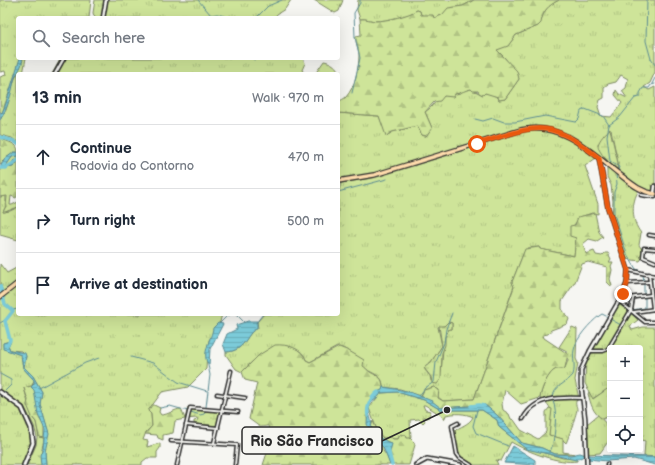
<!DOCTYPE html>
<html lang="en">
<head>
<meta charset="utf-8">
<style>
  body { margin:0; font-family:"Balsamiq Sans",sans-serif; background:#f6f6f7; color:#1f2937 }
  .controls { position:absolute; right:12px; bottom:12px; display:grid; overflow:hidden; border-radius:4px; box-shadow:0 4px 16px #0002 }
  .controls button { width:36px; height:36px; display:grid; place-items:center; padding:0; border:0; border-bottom:1px solid #e0e1e3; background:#fff; color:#1f2937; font:20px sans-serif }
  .stop { position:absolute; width:12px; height:12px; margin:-9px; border:3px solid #ea580c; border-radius:50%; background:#fff }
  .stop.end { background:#ea580c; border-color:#fff; box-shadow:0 1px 4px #0008 }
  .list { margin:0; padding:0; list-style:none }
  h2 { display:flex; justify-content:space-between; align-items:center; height:52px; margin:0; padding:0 16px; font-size:17px }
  h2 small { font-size:13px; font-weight:400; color:#747a83 }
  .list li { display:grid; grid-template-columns:26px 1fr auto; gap:12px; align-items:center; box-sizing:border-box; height:64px; padding:0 16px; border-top:1px solid #e0e1e3 }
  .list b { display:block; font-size:15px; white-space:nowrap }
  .list p { margin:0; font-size:13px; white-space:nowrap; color:#747a83 }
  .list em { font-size:13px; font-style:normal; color:#747a83 }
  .icon { flex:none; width:22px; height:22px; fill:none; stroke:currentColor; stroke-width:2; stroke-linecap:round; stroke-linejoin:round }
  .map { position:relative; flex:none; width:655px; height:465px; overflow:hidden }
  .search { position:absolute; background:#fff; box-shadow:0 4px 16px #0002; left:16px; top:16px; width:324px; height:44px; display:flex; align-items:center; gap:10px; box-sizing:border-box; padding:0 14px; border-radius:4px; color:#747a83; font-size:15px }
  .panel { position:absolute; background:#fff; box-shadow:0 4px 16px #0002; left:16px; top:72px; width:324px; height:244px; border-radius:4px }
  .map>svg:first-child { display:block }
  .grass { fill:url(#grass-tufts); stroke:#7c8862; fill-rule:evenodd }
  .forest { fill:url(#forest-firs); stroke:#7c8862 }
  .wetland { fill:url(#wetland-marsh); stroke:#7c8862 }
  .water { fill:url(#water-rules); stroke:#5c8b93 }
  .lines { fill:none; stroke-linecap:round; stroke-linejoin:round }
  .stream { stroke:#5c8b93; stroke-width:1 }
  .river { stroke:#7ccbd9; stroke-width:3.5 }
  .minor-casing { stroke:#2b2b2b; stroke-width:5 }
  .tertiary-casing { stroke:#2b2b2b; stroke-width:5.5 }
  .secondary-casing { stroke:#2b2b2b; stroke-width:6 }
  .primary-casing { stroke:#2b2b2b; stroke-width:6 }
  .minor { stroke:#f6f6f2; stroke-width:2 }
  .tertiary { stroke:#f6f6f2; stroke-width:2.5 }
  .secondary { stroke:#f6f6f2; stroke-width:3 }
  .primary { stroke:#fedbac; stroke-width:3.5 }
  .route { stroke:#ea580c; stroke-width:5 }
  .leader { fill:none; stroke:#2b2b2b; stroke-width:1.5 }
  .callout-dot { fill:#2b2b2b; stroke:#f6f6f2; stroke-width:1.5 }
  .callout { fill:#f6f6f2; stroke:#2b2b2b; stroke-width:1.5 }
  .callout-label { font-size:15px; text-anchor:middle; font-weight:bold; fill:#2b2b2b }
</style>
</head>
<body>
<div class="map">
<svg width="655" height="465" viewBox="0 0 655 465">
  <defs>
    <pattern id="grass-tufts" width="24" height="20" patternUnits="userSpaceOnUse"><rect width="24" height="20" fill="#cee499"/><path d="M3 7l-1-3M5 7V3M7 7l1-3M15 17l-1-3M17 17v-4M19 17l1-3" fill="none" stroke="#b1c484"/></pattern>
    <pattern id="forest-firs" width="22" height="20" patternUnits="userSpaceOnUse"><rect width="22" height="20" fill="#cee499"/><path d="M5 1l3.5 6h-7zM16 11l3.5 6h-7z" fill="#b1c484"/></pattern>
    <pattern id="wetland-marsh" width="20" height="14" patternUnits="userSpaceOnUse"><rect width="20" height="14" fill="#cee499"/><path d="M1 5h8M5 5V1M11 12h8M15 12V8" fill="none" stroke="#b1c484"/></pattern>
    <pattern id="water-rules" width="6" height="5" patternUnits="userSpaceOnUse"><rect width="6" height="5" fill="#7ccbd9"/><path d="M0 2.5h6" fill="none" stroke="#6baeba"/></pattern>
  </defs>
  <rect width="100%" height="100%" fill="#f6f6f2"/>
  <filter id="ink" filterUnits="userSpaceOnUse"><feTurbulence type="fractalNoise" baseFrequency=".025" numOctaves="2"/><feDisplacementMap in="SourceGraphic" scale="8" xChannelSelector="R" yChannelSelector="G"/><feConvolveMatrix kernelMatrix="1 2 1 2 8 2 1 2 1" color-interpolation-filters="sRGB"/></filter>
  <g filter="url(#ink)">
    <g class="grass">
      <polygon points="0,0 91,0 89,18 18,18 18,58 20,58 20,62 2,113 0,112 0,77 6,75 5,71 0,72"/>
      <polygon points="95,0 291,0 285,9 277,14 274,18 95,18 93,13"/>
      <polygon points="314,0 343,0 339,11 335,13"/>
      <path d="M358 0H474L463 6 450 8 442 15 434 18 421 15 420 11 417 10C410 16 386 21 376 21 371 21 366 18 360 19L357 10Z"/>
      <path d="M559 0H655V72L650 83 644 87 649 90 655 87V193L634 184 617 170 618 163 611 130 598 145 608 163C584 144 561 123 528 127L366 176 338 180V113L379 116 387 136 392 132 417 126 422 135 426 136 432 128 425 112C433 107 436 99 444 96 452 93 459 96 465 89H471L483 95 485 93 492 94 498 97 499 100 505 99 519 79 505 58 497 50 510 43 516 35 538 26C545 12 544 7 559 0ZM621 75 628 79 626 88 622 91 627 98 619 94 616 90 615 95 622 103 611 117 601 116 598 107 600 100 604 98V87L608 84 616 82Z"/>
      <polygon points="22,58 26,58 23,74 18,74 18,143 12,138 0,135 0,120 6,110 14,81 23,60"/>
      <polygon points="61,58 303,58 305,63 302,70 305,74 52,74"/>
      <path d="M324 61C335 63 342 71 338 82V74H315Z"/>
      <path d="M529 130H548L577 143 596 158 585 166 598 204V214L592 213 580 217 574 225 576 238 574 256 540 249 539 247 528 248 524 252 512 282 514 286 474 399 443 401 438 397 439 390 434 387 424 390 421 396 400 389 383 387C383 378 379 376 371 372 368 371 365 367 362 366V360L343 348 337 347 310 362 306 360C304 354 302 352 296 349 275 338 255 358 242 372L236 369 226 355V352C247 351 244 334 258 328L257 322 264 314H338V195L341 183 377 177ZM448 322 452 323V329H449L444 337 441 373 431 381 430 376 425 370 426 365 431 362 442 346 438 327 444 326Z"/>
      <path d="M607 167 639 190C631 202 631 221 641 233L639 245 645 254 640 261 626 259 612 217 613 201 611 185 607 177Z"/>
      <polygon points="6,195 6,206 3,212 10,211 18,207 18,240 0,235 0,197"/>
      <polygon points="0,264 7,273 18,267 18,281 3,292 0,283"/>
      <path d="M18 284V314H222L220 322 213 330V334L209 340 207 350 206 369 188 387 162 392 148 411 151 414 152 426 146 432 143 440 148 441 147 447 160 443V448L157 452V458H147L142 462V465H46L45 451 48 432 40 404 42 392 33 376 24 367 26 356 21 351 10 350 8 345 11 341 3 343 5 349 21 355 23 368 34 380 32 386 24 388 32 417 36 422 39 437 44 438C43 447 39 455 42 463L41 465H27L36 445 37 437 34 426 24 406 0 390V298Z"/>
      <polygon points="619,302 638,320 630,326 632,330 643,327 655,327 655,457 644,456 645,441 640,439 640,348 610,348 610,388 592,399 585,383 586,361"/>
      <path d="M572 327 577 329 576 359 578 363 575 380 579 399 576 401C575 406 577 405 577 410 576 414 568 440 566 443L562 439 549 435C547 417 559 410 540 398 541 390 548 372 556 369 560 368 562 370 565 368L568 360 567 351 559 347Z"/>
      <path d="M397 392 424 400 441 410H482L497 420 499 427 505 432 520 444 530 449 563 458 577 459V461C559 464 528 452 511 442L501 461 496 460 498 465H474L459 455 453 432C460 426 469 425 473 417 465 413 455 413 446 415L444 420 441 415 425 405H423L425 410 431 411 428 418 423 417 425 421 423 423 419 419 410 420 411 438 407 439 406 435H400L398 439H393L391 437 383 438 377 430 369 408 381 393Z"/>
      <polygon points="0,394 21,410 31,432 33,441 24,465 0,465"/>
      <polygon points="598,415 610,428 610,439 600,453 587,454 587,424"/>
    </g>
    <g class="forest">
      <path d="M474 0H559C548 6 543 10 541 23L538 26 516 35 508 46 497 50 517 71 519 79 505 99 499 100 498 97 485 93 483 95 479 93 478 91H473L471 89C465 90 462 93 455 94L453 97 444 96 440 101 434 102 425 112 432 128 426 136 422 135 417 126 392 132 386 136 379 116 338 113V102C341 100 344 99 346 97 355 87 359 68 359 55 359 48 355 43 356 36L361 35 360 19C366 18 371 21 376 21 386 21 410 15 417 10L420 11 421 15H433L434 18 442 15 448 8 463 6Z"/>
      <path d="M0 138C8 143 18 142 18 152L5 158 0 165Z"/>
      <path d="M13 156H18V195L16 198 11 196 10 205H12L18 202V207L5 212H3L6 206 7 196 0 197V167C7 167 14 170 17 162L14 160 10 167H7L6 164Z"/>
      <path d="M595 213 599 232 603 237 597 241 589 239 583 244 586 254 594 251 596 255 602 256 605 253H608L611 259 609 262H613L611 266 612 270 610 279 612 286H611L607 282V267L588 262 582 264 575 282 562 301V309L569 319 567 324 551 330 548 334 543 335 544 338 568 354 565 368C562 370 559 368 556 369 548 373 541 389 540 398L521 404 505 390 502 404 503 410 509 414 511 419 514 420 521 430 538 439 546 432V412L549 408 552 409 549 435 563 439V452L575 454H555L542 448 522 443 497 415 485 405 441 408 421 396 424 390 434 387 439 390 438 398 443 401 474 399 514 287 512 282 525 249 539 247 540 249 574 256 576 238 570 236V226L575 225 578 217Z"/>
      <path d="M275 345C287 344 302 348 306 360L310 362 339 347 349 351 364 360 363 366C365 367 368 371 370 372 379 377 383 377 383 389L369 402 367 417 370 433 383 447V451L387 456 390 465H263L272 438 268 426 260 427 249 419 257 383 245 380 242 372 259 355Z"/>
      <polygon points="31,386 35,390 39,418 44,426 44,438 39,437 36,422 32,417 27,405 28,400 24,388"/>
      <path d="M610 387V415L603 419C592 413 591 403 588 394L589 392 593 399Z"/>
      <path d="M152 405H154L160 408 159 412 161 415C168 415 175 409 181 409L185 419 175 421 173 433 163 435V440L158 438 157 435 145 434 152 426 151 414 148 411Z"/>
      <path d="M373 421 379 434 383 438 391 437 393 439H398L400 435H406L407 438H410L414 442 415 445 409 465H392L389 455 391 443C382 440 376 436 371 427Z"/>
    </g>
    <g class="wetland">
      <path d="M610 129 618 163 617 170C612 166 597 151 598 145 599 140 606 132 610 129Z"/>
      <polygon points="448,322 452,323 452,329 449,329 445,337 445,345 442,353 441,379 437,384 432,383 431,377 424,368 431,362 442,346 439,326 444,326"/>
      <polygon points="188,407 222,411 219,426 194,424 194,421 198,420 197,418 185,419"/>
    </g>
    <g class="water">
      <path d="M20 58H22C24 66 15 74 14 81 11 95 8 108 0 120V112L2 113 5 106Z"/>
      <path d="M14 152H18V156L12 157 6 166 10 167 14 160 17 162C14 170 7 167 0 167L5 159Z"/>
      <path d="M248 321H257V329C247 330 247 351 226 352L223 344 227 334 237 329 236 325Z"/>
      <path d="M218 323 223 324 210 349 209 365C200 355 212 338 213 328Z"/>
      <polygon points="10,341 10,344 8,345 10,350 25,353 26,356 24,367 33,376 42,392 40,404 49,434 45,451 46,465 41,465 40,455 43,448 45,430 38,414 34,390 31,387 34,384 34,380 23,368 21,355 3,349 3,343"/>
      <path d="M383 387 407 391 432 401 441 408 485 405 497 415 522 443 542 448 555 454 571 455 580 453 586 455 576 460 526 449 499 427 497 420 482 410H441L424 400 397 392 381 393C379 398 370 401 369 408 368 415 373 420 371 427L380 438 392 444 389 455 392 465H390L383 447 373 438 367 424 368 404 377 392 382 390Z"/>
      <polygon points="513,446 535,460 535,465 504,463"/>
      <polygon points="587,455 653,457 655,457 655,465 634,459 607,461 588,459"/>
    </g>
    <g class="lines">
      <g class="stream">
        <polyline points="198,0 211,15 217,14 231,18"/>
        <polyline points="647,0 646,41 651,59 655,65"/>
        <polyline points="256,18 268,6 282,0"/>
        <polyline points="253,58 254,60"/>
        <polyline points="652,84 655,78"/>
        <polyline points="352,93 360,58 355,37 354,13 360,3 360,0"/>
        <polyline points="475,119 483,121 493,118 504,122 515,122 545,116 576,122 579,119 581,111 585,109 603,116 609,125"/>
        <polyline points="618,170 619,167 610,161 607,136 609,125 620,117 635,98 640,97 640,93 643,88 649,88 651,85 655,84"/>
        <polyline points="616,174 617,184 614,192 614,214 627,254 636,269 643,272"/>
        <polyline points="338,192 387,179"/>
        <polyline points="643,275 644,281"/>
        <polyline points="644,284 644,295"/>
        <polyline points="12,310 18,309"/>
        <polyline points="632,310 645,308 645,297"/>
        <polyline points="236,314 244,322"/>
        <polyline points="610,319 621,325 629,311"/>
        <polyline points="0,323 5,320"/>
        <polyline points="256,323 263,314"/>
        <polyline points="219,324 227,316 232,314"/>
        <polyline points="131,357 153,363 178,382 207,391"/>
        <polyline points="0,374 11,380 11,385 4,392"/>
        <polyline points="39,388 85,363 99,358"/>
        <polyline points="419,396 425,388 434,382 436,362 444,343 446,329 452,313"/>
        <path d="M553 398C553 386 567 383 573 375 576 365 572 359 574 350 576 338 590 323 599 316L602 314 608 317"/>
        <polyline points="206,407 210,375 208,365"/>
        <polyline points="160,408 170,406 188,411"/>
        <polyline points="477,410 473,426 476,433 508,446"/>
        <polyline points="191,412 200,415 204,414 206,411"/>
        <path d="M550 452C555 442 558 411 553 401"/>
      </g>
      <g class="river">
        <polyline points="0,137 14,141 18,144"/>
        <polyline points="0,168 6,168 18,160"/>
        <polyline points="0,286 5,304 13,311 5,321 10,340 8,344"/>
        <polyline points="471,406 479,405 484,406"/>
        <path d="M368 416C366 407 371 397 378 392"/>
        <polyline points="388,449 392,465"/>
      </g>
      <g class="minor-casing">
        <g id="minor">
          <polyline points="641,195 655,197"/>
          <polyline points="649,235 655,236"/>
          <polyline points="655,249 644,248 643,257 655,262"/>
          <polyline points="628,270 655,276"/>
          <polyline points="649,274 653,309"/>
          <polyline points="627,283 649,282"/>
          <polyline points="620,299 651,295"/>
          <polyline points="619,301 645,322 655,322"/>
          <polyline points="634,312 655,309"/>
          <polyline points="590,351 603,351 608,349 631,310 633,298"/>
          <polyline points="217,394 245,398"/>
          <path d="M523 419C535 396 559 397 583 398"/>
          <polyline points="458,423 452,426 457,454 460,458 471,465"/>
          <polyline points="186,425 218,428"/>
          <polyline points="171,441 237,445 235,465"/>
          <polyline points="214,443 231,371"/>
          <polyline points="177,465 190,408 238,412"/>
          <polyline points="607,465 607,464"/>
        </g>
      </g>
      <g class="tertiary-casing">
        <g id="tertiary">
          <polyline points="103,18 106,0"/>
          <polyline points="55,74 64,58"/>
          <polyline points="654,194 655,186"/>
          <polyline points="587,465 585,418 581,385 581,370 590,351 623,294 627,283 628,270 608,208 599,158"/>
        </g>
      </g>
      <g class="secondary-casing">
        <g id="secondary">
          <polyline points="0,392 22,408 31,428 33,443 24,465"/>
          <polyline points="416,465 427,459 460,465"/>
        </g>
      </g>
      <g class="primary-casing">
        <g id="primary">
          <path d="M338 181 374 175 521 130C563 121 593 154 623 177 633 185 642 192 655 194"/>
          <polyline points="0,297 18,283"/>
        </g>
      </g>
      <use href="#minor" class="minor"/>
      <use href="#tertiary" class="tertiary"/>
      <use href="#secondary" class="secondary"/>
      <use href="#primary" class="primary"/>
    </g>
  </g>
  <g class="lines" filter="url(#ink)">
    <path class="route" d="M477 144C537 126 546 116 599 158L608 208 628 270 627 284 623 294"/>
  </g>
  <path class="leader" d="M447 410L382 441"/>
  <circle class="callout-dot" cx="447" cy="410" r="4"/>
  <rect class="callout" x="242" y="427" width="140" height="27" rx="4"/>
  <g class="callout-label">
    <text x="312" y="446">Rio São Francisco</text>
  </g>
</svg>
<div class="controls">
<button>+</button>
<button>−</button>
<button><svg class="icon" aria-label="locate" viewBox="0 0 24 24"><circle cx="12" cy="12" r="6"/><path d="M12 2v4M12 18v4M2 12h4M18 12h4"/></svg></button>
</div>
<div class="stop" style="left:477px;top:144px"></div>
<div class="stop end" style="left:623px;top:294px"></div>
<div class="search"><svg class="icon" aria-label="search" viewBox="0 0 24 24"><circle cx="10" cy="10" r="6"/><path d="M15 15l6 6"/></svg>Search here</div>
<section class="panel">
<h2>13 min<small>Walk · 970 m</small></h2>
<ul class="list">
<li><svg class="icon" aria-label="ahead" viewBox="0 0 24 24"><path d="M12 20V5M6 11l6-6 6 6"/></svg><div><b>Continue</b><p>Rodovia do Contorno</p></div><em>470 m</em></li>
<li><svg class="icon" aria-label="right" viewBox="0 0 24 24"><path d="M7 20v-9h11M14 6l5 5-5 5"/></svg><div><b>Turn right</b></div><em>500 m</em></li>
<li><svg class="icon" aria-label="arrive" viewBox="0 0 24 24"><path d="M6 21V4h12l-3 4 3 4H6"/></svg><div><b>Arrive at destination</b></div></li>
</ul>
</section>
</div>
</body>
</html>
